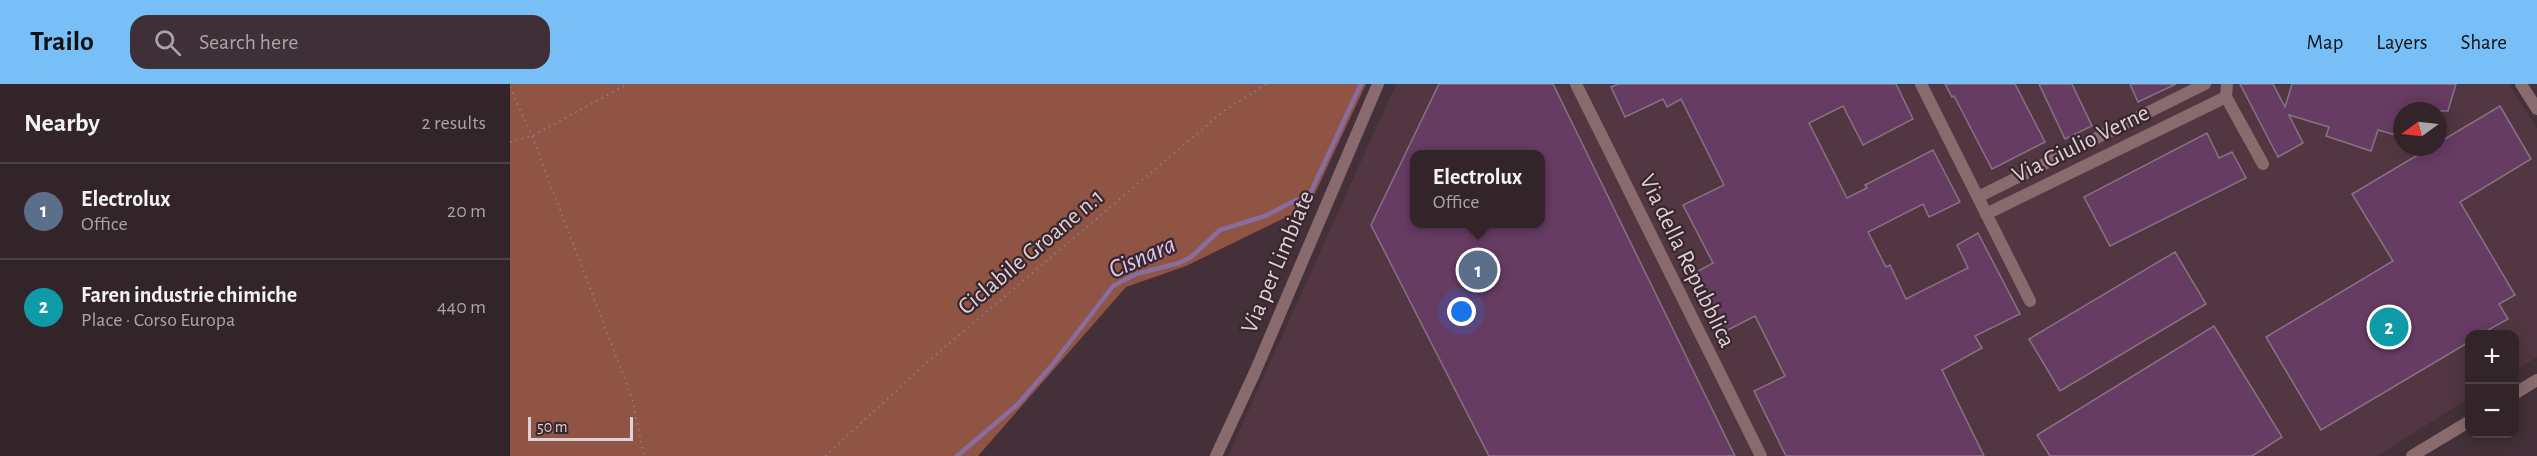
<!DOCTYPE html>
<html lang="en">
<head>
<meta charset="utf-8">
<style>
  body { margin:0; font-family:"Alegreya Sans",sans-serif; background:#3e3036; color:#f1f3f6 }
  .controls { position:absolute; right:18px; bottom:18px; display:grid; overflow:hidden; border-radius:12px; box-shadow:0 3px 15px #0003 }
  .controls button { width:54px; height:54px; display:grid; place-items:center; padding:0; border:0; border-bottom:2px solid #4e4147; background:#33242a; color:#f1f3f6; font:30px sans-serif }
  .compass { position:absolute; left:1883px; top:18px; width:54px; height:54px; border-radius:50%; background:#33242a; box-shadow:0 3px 15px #0003; rotate:255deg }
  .scale { position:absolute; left:18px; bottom:15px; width:105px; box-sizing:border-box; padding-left:6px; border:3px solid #ded2d6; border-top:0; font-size:16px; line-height:21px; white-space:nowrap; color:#ded2d6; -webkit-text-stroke:4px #39262e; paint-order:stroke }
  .you { position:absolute; left:952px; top:228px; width:21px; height:21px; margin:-15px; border:4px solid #fff; border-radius:50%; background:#1a73e8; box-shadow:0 0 0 9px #1a73e833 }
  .badge { display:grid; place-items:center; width:39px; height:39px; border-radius:50%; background:#78bff7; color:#fff; font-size:20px; font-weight:700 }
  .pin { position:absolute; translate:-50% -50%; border:3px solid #fff; box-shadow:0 2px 6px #0006 }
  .popup { position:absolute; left:900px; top:66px; width:135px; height:78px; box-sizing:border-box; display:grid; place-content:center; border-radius:12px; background:#33242a; filter:drop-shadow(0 2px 4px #0005); font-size:20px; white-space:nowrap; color:#a9a4a8 }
  .popup b { font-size:22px; color:#f1f3f6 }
  .popup::after { content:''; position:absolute; left:50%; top:100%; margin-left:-12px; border:12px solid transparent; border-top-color:#33242a }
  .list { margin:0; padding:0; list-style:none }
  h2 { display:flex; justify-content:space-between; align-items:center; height:78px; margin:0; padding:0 24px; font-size:26px }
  h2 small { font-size:20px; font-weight:400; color:#a9a4a8 }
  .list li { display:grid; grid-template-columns:39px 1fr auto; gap:18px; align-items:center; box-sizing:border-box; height:96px; padding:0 24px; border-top:2px solid #4e4147 }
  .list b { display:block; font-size:22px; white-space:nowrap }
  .list p { margin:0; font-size:20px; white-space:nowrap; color:#a9a4a8 }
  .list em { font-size:20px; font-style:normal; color:#a9a4a8 }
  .icon { flex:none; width:33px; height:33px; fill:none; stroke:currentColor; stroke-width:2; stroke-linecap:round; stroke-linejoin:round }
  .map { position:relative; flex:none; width:2027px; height:372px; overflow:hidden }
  header { display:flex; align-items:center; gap:36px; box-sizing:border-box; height:84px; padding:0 30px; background:#78bff7; color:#111 }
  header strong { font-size:28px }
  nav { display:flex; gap:33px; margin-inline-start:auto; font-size:21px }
  .search { width:420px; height:54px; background:#3e3036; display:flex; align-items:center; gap:15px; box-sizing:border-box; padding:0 21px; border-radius:18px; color:#a9a4a8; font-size:22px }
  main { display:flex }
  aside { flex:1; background:#33242a }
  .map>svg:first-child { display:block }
  .built { fill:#523742; fill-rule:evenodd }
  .forest { fill:#8f5444 }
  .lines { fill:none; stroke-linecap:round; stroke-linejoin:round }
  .stream { stroke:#896da0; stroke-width:4.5 }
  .building { fill:#673c63; stroke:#857383; stroke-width:1.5; fill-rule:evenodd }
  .path { stroke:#8c7c82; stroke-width:2; stroke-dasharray:1.5 4.5; stroke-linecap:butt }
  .minor { stroke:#896b6d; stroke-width:12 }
  .tertiary { stroke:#896b6d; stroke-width:12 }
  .labels { text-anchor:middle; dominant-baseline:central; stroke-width:4.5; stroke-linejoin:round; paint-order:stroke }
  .street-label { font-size:24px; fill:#ded2d6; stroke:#39262e }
  .water-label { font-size:26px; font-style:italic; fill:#dec6f4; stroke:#39262e }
</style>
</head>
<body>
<header>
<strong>Trailo</strong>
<div class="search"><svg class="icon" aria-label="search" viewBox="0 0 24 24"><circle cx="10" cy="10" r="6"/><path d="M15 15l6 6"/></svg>Search here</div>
<nav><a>Map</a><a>Layers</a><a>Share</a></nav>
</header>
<main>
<aside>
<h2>Nearby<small>2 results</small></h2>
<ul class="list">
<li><span class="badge" style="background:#5c6f8a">1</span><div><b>Electrolux</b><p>Office</p></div><em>20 m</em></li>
<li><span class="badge" style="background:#0f9aa8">2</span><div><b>Faren industrie chimiche</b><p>Place · Corso Europa</p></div><em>440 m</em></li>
</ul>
</aside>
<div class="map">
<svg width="2027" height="372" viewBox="0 0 2027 372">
  <rect width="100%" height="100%" fill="#443038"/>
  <path class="built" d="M886 0H1999L2027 45V273L2005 287 2004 250H1960L1959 314 1867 372H718ZM1892 27H1928V63H1892ZM905 70H1031V140H905Z"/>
  <polygon class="forest" points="0,0 856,0 799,122 676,182 616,203 468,372 0,372"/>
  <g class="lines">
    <polyline class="stream" points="447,372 507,321 543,280 603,202 626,190 669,179 681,173 710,146 755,132 786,116 798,114 851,0"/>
  </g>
  <g class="building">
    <path d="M929 0H1043L1225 372H979L861 141ZM905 70H1031V140H905Z"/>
    <polygon points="1108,0 1386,0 1403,35 1353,61 1333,22 1299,39 1337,114 1357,104 1355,101 1423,66 1450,118 1419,133 1413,120 1358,148 1376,183 1380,181 1396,215 1458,184 1447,161 1468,149 1510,230 1465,252 1472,264 1432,286 1474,372 1276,372 1244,307 1275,292 1245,232 1212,249 1190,204 1186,206 1179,192 1203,179 1173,121 1214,101 1171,15 1157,23 1153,15 1115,33 1101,3"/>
    <polygon points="1435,0 1505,0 1535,58 1482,85 1444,12 1442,13"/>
    <polygon points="1529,0 1562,0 1582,42 1555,55"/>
    <polygon points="1620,0 1666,0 1628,18"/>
    <polygon points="1730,0 1763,0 1775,23 1782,0 1946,0 1938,27 1892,27 1892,53 1868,46 1861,67 1816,52 1819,43 1779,31 1793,59 1768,73"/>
    <polygon points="1990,22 2021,75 1950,118 2005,211 1989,220 1998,235 1971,250 1959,250 1959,258 1811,346 1756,253 1883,177 1842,110 1921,63 1928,63 1928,59"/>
    <polygon points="1697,49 1709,74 1722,68 1736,94 1600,162 1574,113"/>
    <polygon points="1665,168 1696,220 1550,307 1519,255"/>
    <polygon points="1704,242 1772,353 1742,372 1540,372 1527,351"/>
  </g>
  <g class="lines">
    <g class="path">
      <polyline points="0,3 22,52 122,314 134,372"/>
      <polyline points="0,58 22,52 118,0"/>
      <polyline points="315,372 422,274 715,26 757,0"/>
    </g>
    <g class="minor">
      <polyline points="1066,0 1251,372"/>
      <polyline points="1411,0 1520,217"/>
      <polyline points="1717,0 1716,13 1753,80"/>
      <polyline points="2011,0 2027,25"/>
      <polyline points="1468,113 1695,0"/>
      <polyline points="1476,130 1716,13"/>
      <polyline points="706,372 745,288 868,0"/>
    </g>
    <g class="tertiary">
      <polyline points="2004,310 2027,296"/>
      <polyline points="1902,372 1960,337"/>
    </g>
  </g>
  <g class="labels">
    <g class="street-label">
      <text transform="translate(1571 60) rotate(-26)">Via Giulio Verne</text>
      <text transform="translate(521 168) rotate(-40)">Ciclabile Groane n.1</text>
      <text transform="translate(1177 177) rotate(64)">Via della Repubblica</text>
      <text transform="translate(768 178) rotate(-67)">Via per Limbiate</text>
    </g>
    <g class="water-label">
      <text transform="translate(632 173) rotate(-24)">Cisnara</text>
    </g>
  </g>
</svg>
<div class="controls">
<button>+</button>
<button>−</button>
</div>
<svg class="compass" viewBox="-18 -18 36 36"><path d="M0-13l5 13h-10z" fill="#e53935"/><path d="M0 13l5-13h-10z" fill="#a9a4a8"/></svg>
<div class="scale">50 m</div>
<div class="you"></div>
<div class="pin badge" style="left:968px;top:186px;background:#5c6f8a">1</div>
<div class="popup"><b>Electrolux</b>Office</div>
<div class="pin badge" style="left:1879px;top:243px;background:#0f9aa8">2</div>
</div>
</main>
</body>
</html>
